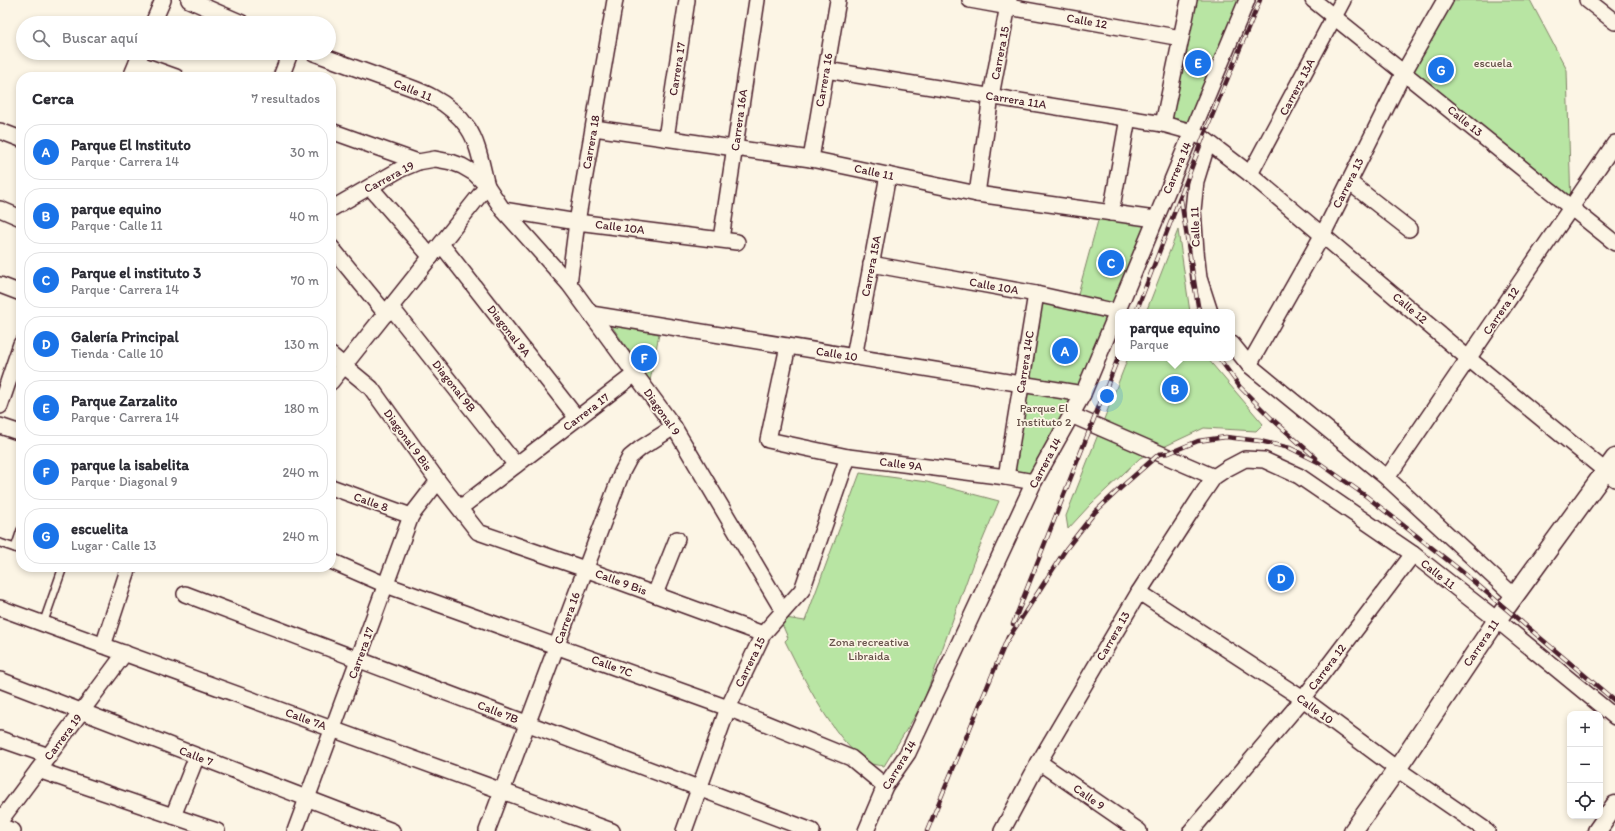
<!DOCTYPE html>
<html lang="es">
<head>
<meta charset="utf-8">
<style>
  body { margin:0; font-family:Itim,sans-serif; background:#f2f2f3; color:#2b2b33 }
  .controls { position:absolute; right:12px; bottom:12px; display:grid; overflow:hidden; border-radius:8px; box-shadow:0 2px 6px #0003 }
  .controls button { width:36px; height:36px; display:grid; place-items:center; padding:0; border:0; border-bottom:1px solid #e1e1e2; background:#fff; color:#2b2b33; font:20px sans-serif }
  .you { position:absolute; left:1107px; top:396px; width:14px; height:14px; margin:-10px; border:3px solid #fff; border-radius:50%; background:#1a73e8; box-shadow:0 0 0 6px #1a73e833 }
  .badge { display:grid; place-items:center; width:26px; height:26px; border-radius:50%; background:#1a73e8; color:#fff; font-size:13px; font-weight:700 }
  .pin { position:absolute; translate:-50% -50%; border:2px solid #fff; box-shadow:0 1px 4px #0006 }
  .popup { position:absolute; left:1115px; top:309px; width:120px; height:52px; box-sizing:border-box; display:grid; place-content:center; border-radius:8px; background:#fff; filter:drop-shadow(0 1px 3px #0005); font-size:13px; white-space:nowrap; color:#7c7c81 }
  .popup b { font-size:15px; color:#2b2b33 }
  .popup::after { content:''; position:absolute; left:50%; top:100%; margin-left:-8px; border:8px solid transparent; border-top-color:#fff }
  .list { margin:0; padding:0; list-style:none }
  h2 { display:flex; justify-content:space-between; align-items:center; height:52px; margin:0; padding:0 16px; font-size:17px }
  h2 small { font-size:13px; font-weight:400; color:#7c7c81 }
  .list li { display:grid; grid-template-columns:26px 1fr auto; gap:12px; align-items:center; box-sizing:border-box; height:56px; margin:0 8px 8px; padding:0 8px; border:1px solid #e1e1e2; border-radius:16px }
  .list b { display:block; font-size:15px; white-space:nowrap }
  .list p { margin:0; font-size:13px; white-space:nowrap; color:#7c7c81 }
  .list em { font-size:13px; font-style:normal; color:#7c7c81 }
  .icon { flex:none; width:22px; height:22px; fill:none; stroke:currentColor; stroke-width:2; stroke-linecap:round; stroke-linejoin:round }
  .map { position:relative; flex:none; width:1615px; height:831px; overflow:hidden }
  .search { position:absolute; background:#fff; box-shadow:0 2px 6px #0003; left:16px; top:16px; width:320px; height:44px; display:flex; align-items:center; gap:10px; box-sizing:border-box; padding:0 14px; border-radius:22px; color:#7c7c81; font-size:15px }
  .panel { position:absolute; background:#fff; box-shadow:0 2px 6px #0003; left:16px; top:72px; width:320px; height:500px; border-radius:16px }
  .map>svg:first-child { display:block }
  .green { fill:#b8e5a3; stroke:#818267 }
  .lines { fill:none; stroke-linecap:round; stroke-linejoin:round }
  .service-casing { stroke:#4a1f2b; stroke-width:10 }
  .minor-casing { stroke:#4a1f2b; stroke-width:18 }
  .tertiary-casing { stroke:#4a1f2b; stroke-width:21 }
  .service { stroke:#fcf5e5; stroke-width:7 }
  .minor { stroke:#fcf5e5; stroke-width:15 }
  .tertiary { stroke:#fcf5e5; stroke-width:18 }
  .rail-casing { stroke:#4a1f2b; stroke-width:4.5 }
  .rail { stroke:#fcf5e5; stroke-width:3; stroke-dasharray:9; stroke-linecap:butt }
  .labels { text-anchor:middle; dominant-baseline:central; stroke-width:3.5; stroke-linejoin:round; paint-order:stroke }
  .street-label { font-size:12px; fill:#4a1f2b; stroke:#fcf5e5 }
  .park-label { font-size:12px; fill:#665049; stroke:#fcf5e5 }
</style>
</head>
<body>
<div class="map">
<svg width="1615" height="831" viewBox="0 0 1615 831">
  <rect width="100%" height="100%" fill="#fcf5e5"/>
  <filter id="ink" filterUnits="userSpaceOnUse"><feTurbulence type="fractalNoise" baseFrequency=".025" numOctaves="2"/><feDisplacementMap in="SourceGraphic" scale="8" xChannelSelector="R" yChannelSelector="G"/><feConvolveMatrix kernelMatrix="1 2 1 2 8 2 1 2 1" color-interpolation-filters="sRGB"/></filter>
  <g filter="url(#ink)">
    <g class="green">
      <polygon points="1189,0 1247,0 1190,133 1165,126"/>
      <polygon points="1445,0 1530,0 1567,70 1571,207 1404,72"/>
      <polygon points="1099,217 1148,225 1115,317 1034,482 1006,477 1038,296 1076,301"/>
      <polygon points="1178,230 1190,312 1146,312"/>
      <polygon points="611,325 659,334 650,381"/>
      <polygon points="1128,358 1207,358 1263,424 1256,431 1204,428 1140,458 1091,504 1068,529 1066,516"/>
      <path d="M860 473 927 482 999 501 973 563 923 703 884 766C879 765 871 765 866 762 832 737 804 679 785 641L788 638 779 617 805 621Z"/>
    </g>
    <g class="lines">
      <g class="service-casing">
        <g id="service">
          <polyline points="0,543 21,550"/>
          <polyline points="15,548 21,530"/>
          <polyline points="43,624 63,567"/>
        </g>
      </g>
      <g class="minor-casing">
        <g id="minor">
          <polyline points="189,0 242,23"/>
          <polyline points="970,0 1181,38"/>
          <polyline points="1313,0 1615,243"/>
          <polyline points="1587,0 1615,22"/>
          <polyline points="153,23 163,0"/>
          <path d="M314 53C336 61 358 69 380 77 413 88 447 97 468 128 479 144 482 168 487 186L331 382"/>
          <polyline points="137,63 176,77"/>
          <polyline points="826,70 1163,124 1192,132 1203,138 1250,174 1469,359 1615,479"/>
          <polyline points="131,77 141,53"/>
          <polyline points="281,77 290,53"/>
          <polyline points="1163,124 1189,0"/>
          <polyline points="594,128 811,159 977,194 1155,219"/>
          <polyline points="0,131 21,139"/>
          <polyline points="331,131 418,162"/>
          <polyline points="666,138 687,0"/>
          <polyline points="1208,142 1196,181 1193,210 1196,251 1199,278 1210,312"/>
          <polyline points="811,159 838,0"/>
          <polyline points="1250,174 1343,0"/>
          <polyline points="1349,182 1409,229"/>
          <polyline points="370,187 431,257"/>
          <polyline points="977,194 991,96 1009,0"/>
          <polyline points="0,209 21,218"/>
          <polyline points="331,209 399,170 418,162 435,159 451,162 462,166 474,173 487,186 503,210 569,284 674,427 783,611"/>
          <polyline points="503,210 577,222 737,242"/>
          <polyline points="1111,213 1128,118"/>
          <polyline points="721,239 757,0"/>
          <polyline points="441,244 577,418"/>
          <polyline points="331,247 386,314"/>
          <polyline points="871,264 1036,294 1117,312"/>
          <polyline points="569,284 577,222 615,0"/>
          <polyline points="0,285 21,293"/>
          <polyline points="391,307 516,465"/>
          <polyline points="591,314 1083,394"/>
          <polyline points="1232,344 1249,365 1387,478 1514,596"/>
          <polyline points="788,346 768,440 848,457 1006,477 1034,482"/>
          <polyline points="331,355 371,388 438,481 478,532 585,569 763,634"/>
          <polyline points="854,357 888,175"/>
          <polyline points="1249,365 1323,234 1404,72 1445,0"/>
          <polyline points="0,406 21,344"/>
          <polyline points="1071,415 1214,477"/>
          <polyline points="0,426 21,433"/>
          <polyline points="1006,477 1036,294"/>
          <polyline points="1387,478 1615,143"/>
          <polyline points="331,487 411,516"/>
          <polyline points="460,508 635,374"/>
          <polyline points="331,561 386,585 728,708 851,758 885,786"/>
          <polyline points="1139,592 1303,699 1397,769 1487,831"/>
          <polyline points="185,594 812,831"/>
          <polyline points="655,594 677,539"/>
          <polyline points="0,608 612,831"/>
          <polyline points="103,646 129,567"/>
          <polyline points="0,680 392,831"/>
          <polyline points="0,739 49,756"/>
          <polyline points="1039,762 1139,831"/>
          <polyline points="38,770 217,831"/>
          <polyline points="173,816 197,756"/>
          <polyline points="0,821 125,653"/>
          <polyline points="0,826 13,831"/>
          <polyline points="295,831 411,516 438,481"/>
          <polyline points="487,831 622,472 630,457 641,448 674,427"/>
          <polyline points="684,831 728,708 763,634 802,590 848,457"/>
          <polyline points="866,831 885,786 908,753 1034,482 1083,394 1247,0"/>
          <polyline points="1002,831 1039,762 1139,592 1199,499 1214,477 1226,469 1245,459 1264,460 1299,476 1413,554 1497,620 1615,717"/>
          <polyline points="1191,831 1303,699 1413,554"/>
        </g>
      </g>
      <g class="tertiary-casing">
        <g id="tertiary">
          <polyline points="1353,831 1397,769 1497,620 1615,458"/>
          <polyline points="1597,831 1615,805"/>
        </g>
      </g>
      <use href="#service" class="service"/>
      <use href="#minor" class="minor"/>
      <use href="#tertiary" class="tertiary"/>
      <g class="rail-casing">
        <g id="rail">
          <polyline points="1181,200 1199,312"/>
          <polyline points="1136,312 1203,138 1260,0"/>
          <polyline points="1219,358 1240,387 1271,418 1316,458"/>
          <polyline points="1013,624 1118,358"/>
          <polyline points="1006,642 1066,549 1095,512 1126,483 1159,454 1169,453 1198,441 1226,437 1260,441 1290,448 1318,462 1366,496 1460,570 1615,701"/>
          <polyline points="927,831 1008,637"/>
        </g>
      </g>
      <use href="#rail" class="rail"/>
    </g>
  </g>
  <g class="labels">
    <g class="street-label">
      <text transform="translate(1087 21) rotate(10)">Calle 12</text>
      <text transform="translate(1000 53) rotate(-79)">Carrera 15</text>
      <text transform="translate(677 69) rotate(-81)">Carrera 17</text>
      <text transform="translate(824 80) rotate(-80)">Carrera 16</text>
      <text transform="translate(1297 87) rotate(-62)">Carrera 13A</text>
      <text transform="translate(413 90) rotate(22)">Calle 11</text>
      <text transform="translate(1016 100) rotate(9)">Carrera 11A</text>
      <text transform="translate(739 120) rotate(-82)">Carrera 16A</text>
      <text transform="translate(1465 121) rotate(39)">Calle 13</text>
      <text transform="translate(591 142) rotate(-80)">Carrera 18</text>
      <text transform="translate(1177 168) rotate(-67)">Carrera 14</text>
      <text transform="translate(874 172) rotate(12)">Calle 11</text>
      <text transform="translate(389 177) rotate(-28)">Carrera 19</text>
      <text transform="translate(1348 183) rotate(-63)">Carrera 13</text>
      <text transform="translate(620 227) rotate(7)">Calle 10A</text>
      <text transform="translate(1195 227) rotate(-92)">Calle 11</text>
      <text transform="translate(871 266) rotate(-79)">Carrera 15A</text>
      <text transform="translate(994 286) rotate(10)">Calle 10A</text>
      <text transform="translate(1410 308) rotate(40)">Calle 12</text>
      <text transform="translate(1501 311) rotate(-56)">Carrera 12</text>
      <text transform="translate(509 331) rotate(52)">Diagonal 9A</text>
      <text transform="translate(837 354) rotate(9)">Calle 10</text>
      <text transform="translate(1025 362) rotate(-81)">Carrera 14C</text>
      <text transform="translate(454 386) rotate(52)">Diagonal 9B</text>
      <text transform="translate(586 412) rotate(-37)">Carrera 17</text>
      <text transform="translate(662 412) rotate(55)">Diagonal 9</text>
      <text transform="translate(408 440) rotate(54)">Diagonal 9 Bis</text>
      <text transform="translate(1045 463) rotate(-62)">Carrera 14</text>
      <text transform="translate(901 464) rotate(7)">Calle 9A</text>
      <text transform="translate(371 502) rotate(20)">Calle 8</text>
      <text transform="translate(1438 574) rotate(38)">Calle 11</text>
      <text transform="translate(621 582) rotate(20)">Calle 9 Bis</text>
      <text transform="translate(567 618) rotate(-70)">Carrera 16</text>
      <text transform="translate(1113 636) rotate(-60)">Carrera 13</text>
      <text transform="translate(1481 643) rotate(-56)">Carrera 11</text>
      <text transform="translate(361 653) rotate(-70)">Carrera 17</text>
      <text transform="translate(750 662) rotate(-64)">Carrera 15</text>
      <text transform="translate(612 666) rotate(20)">Calle 7C</text>
      <text transform="translate(1327 667) rotate(-53)">Carrera 12</text>
      <text transform="translate(1315 709) rotate(36)">Calle 10</text>
      <text transform="translate(498 712) rotate(21)">Calle 7B</text>
      <text transform="translate(306 719) rotate(20)">Calle 7A</text>
      <text transform="translate(63 737) rotate(-53)">Carrera 19</text>
      <text transform="translate(196 756) rotate(21)">Calle 7</text>
      <text transform="translate(899 765) rotate(-59)">Carrera 14</text>
      <text transform="translate(1089 797) rotate(35)">Calle 9</text>
    </g>
    <g class="park-label">
      <text x="1493" y="63">escuela</text>
      <text x="1044" y="408">Parque El<tspan x="1044" dy="14">Instituto 2</tspan></text>
      <text x="869" y="642">Zona recreativa<tspan x="869" dy="14">Libraida</tspan></text>
    </g>
  </g>
</svg>
<div class="controls">
<button>+</button>
<button>−</button>
<button><svg class="icon" aria-label="locate" viewBox="0 0 24 24"><circle cx="12" cy="12" r="6"/><path d="M12 2v4M12 18v4M2 12h4M18 12h4"/></svg></button>
</div>
<div class="you"></div>
<div class="pin badge" style="left:1065px;top:351px">A</div>
<div class="pin badge" style="left:1175px;top:389px">B</div>
<div class="popup"><b>parque equino</b>Parque</div>
<div class="pin badge" style="left:1111px;top:263px">C</div>
<div class="pin badge" style="left:1281px;top:578px">D</div>
<div class="pin badge" style="left:1198px;top:63px">E</div>
<div class="pin badge" style="left:644px;top:358px">F</div>
<div class="pin badge" style="left:1441px;top:70px">G</div>
<div class="search"><svg class="icon" aria-label="search" viewBox="0 0 24 24"><circle cx="10" cy="10" r="6"/><path d="M15 15l6 6"/></svg>Buscar aquí</div>
<section class="panel">
<h2>Cerca<small>7 resultados</small></h2>
<ul class="list">
<li><span class="badge">A</span><div><b>Parque El Instituto</b><p>Parque · Carrera 14</p></div><em>30 m</em></li>
<li><span class="badge">B</span><div><b>parque equino</b><p>Parque · Calle 11</p></div><em>40 m</em></li>
<li><span class="badge">C</span><div><b>Parque el instituto 3</b><p>Parque · Carrera 14</p></div><em>70 m</em></li>
<li><span class="badge">D</span><div><b>Galería Principal</b><p>Tienda · Calle 10</p></div><em>130 m</em></li>
<li><span class="badge">E</span><div><b>Parque Zarzalito</b><p>Parque · Carrera 14</p></div><em>180 m</em></li>
<li><span class="badge">F</span><div><b>parque la isabelita</b><p>Parque · Diagonal 9</p></div><em>240 m</em></li>
<li><span class="badge">G</span><div><b>escuelita</b><p>Lugar · Calle 13</p></div><em>240 m</em></li>
</ul>
</section>
</div>
</body>
</html>
